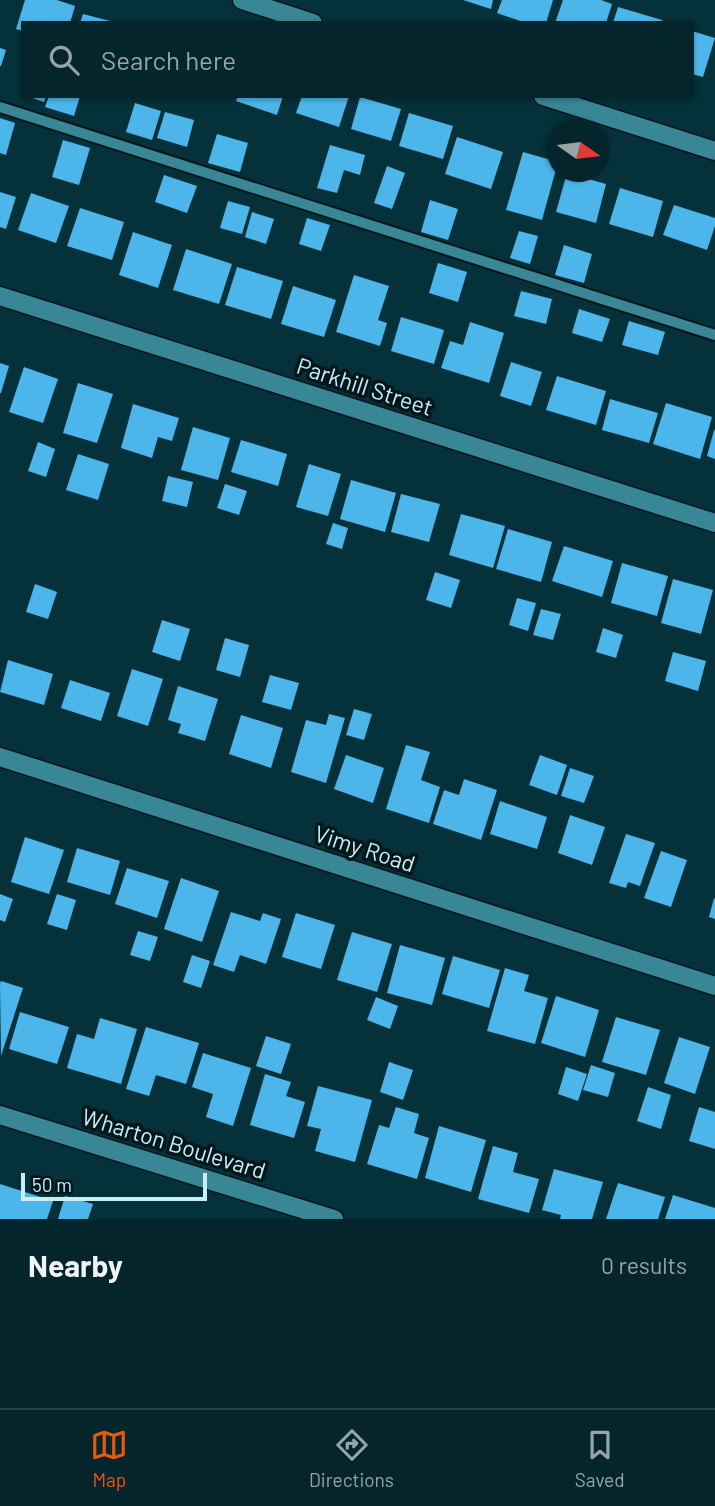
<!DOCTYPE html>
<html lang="en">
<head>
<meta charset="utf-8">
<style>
  body { margin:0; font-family:Barlow,sans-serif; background:#0d2d34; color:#f1f3f6 }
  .compass { position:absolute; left:547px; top:119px; width:63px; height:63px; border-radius:50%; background:#04252c; box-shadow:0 2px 5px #0004; rotate:104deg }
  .scale { position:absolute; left:21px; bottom:18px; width:186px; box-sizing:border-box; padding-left:7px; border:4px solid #c9eef6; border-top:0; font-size:19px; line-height:24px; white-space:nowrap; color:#c9eef6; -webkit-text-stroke:5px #01171c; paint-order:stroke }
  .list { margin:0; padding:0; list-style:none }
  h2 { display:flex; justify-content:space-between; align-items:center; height:91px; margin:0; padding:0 28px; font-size:30px }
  h2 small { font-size:23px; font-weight:400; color:#97a5a9 }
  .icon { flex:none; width:38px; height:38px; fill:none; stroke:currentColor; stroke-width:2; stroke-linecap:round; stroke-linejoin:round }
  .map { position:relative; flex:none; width:715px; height:1219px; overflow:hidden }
  .search { position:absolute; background:#04252c; box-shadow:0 2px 5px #0004; left:21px; right:21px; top:21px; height:77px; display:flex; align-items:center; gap:18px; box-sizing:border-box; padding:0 24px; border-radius:0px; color:#97a5a9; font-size:26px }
  .sheet { height:189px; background:#04252c }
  nav { display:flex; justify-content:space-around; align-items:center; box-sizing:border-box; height:98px; border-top:2px solid #254248; background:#04252c; font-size:19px; color:#97a5a9 }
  nav a { display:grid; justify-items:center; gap:4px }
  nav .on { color:#ea580c }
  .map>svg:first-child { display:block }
  .building { fill:#4cb5e9 }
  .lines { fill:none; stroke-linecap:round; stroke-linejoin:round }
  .service-casing { stroke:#01171c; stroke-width:14 }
  .minor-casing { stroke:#01171c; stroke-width:21 }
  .service { stroke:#398696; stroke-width:10 }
  .minor { stroke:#398696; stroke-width:18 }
  .labels { text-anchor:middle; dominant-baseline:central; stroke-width:7; stroke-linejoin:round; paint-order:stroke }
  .street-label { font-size:23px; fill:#c9eef6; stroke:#01171c }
</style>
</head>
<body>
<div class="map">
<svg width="715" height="1219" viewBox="0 0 715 1219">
  <rect width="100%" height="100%" fill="#05313a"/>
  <g class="building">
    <polygon points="25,0 57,0 75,6 70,23 23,23 23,31 16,29"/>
    <polygon points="463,0 493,0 491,9"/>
    <polygon points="502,0 553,0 546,23 526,23 497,13"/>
    <polygon points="563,0 601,0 612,4 606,23 555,23"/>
    <polygon points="618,7 662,20 662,23 613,23"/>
    <polygon points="83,14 114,22 114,23 80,23"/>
    <polygon points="692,31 715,38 703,77 692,74"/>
    <polygon points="0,48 6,50 1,66 0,66"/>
    <polygon points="27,96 46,96 44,102"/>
    <polygon points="49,96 80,96 74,116 45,107"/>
    <polygon points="238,96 283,96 277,115 236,101"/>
    <polygon points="302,96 349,96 339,127 296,113"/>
    <polygon points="360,97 401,109 391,141 351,129"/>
    <polygon points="135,103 161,111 152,140 126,132"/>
    <polygon points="165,112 194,120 187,147 157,138"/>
    <polygon points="409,113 453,126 443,159 399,146"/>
    <polygon points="0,118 15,123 6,155 0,153"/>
    <polygon points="217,134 248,143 240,172 208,163"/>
    <polygon points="457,137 503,152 491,189 445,174"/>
    <polygon points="63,140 90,148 79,185 52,177"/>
    <polygon points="330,145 365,155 360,175 344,170 337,193 317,188"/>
    <polygon points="523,152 558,162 542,220 506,210"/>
    <polygon points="387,166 405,173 392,209 374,203"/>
    <polygon points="567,173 606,184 596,223 556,212"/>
    <polygon points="164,175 197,186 187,213 155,202"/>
    <polygon points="620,188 663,201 653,237 609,224"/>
    <polygon points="0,192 16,197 6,229 0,227"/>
    <polygon points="31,193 69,206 56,243 18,230"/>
    <polygon points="430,200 458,209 448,240 421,232"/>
    <polygon points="228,201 250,207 242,234 220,228"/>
    <polygon points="674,205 715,218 715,226 707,250 663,235"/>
    <polygon points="80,208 124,222 112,260 67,246"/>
    <polygon points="252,212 274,219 266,244 245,237"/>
    <polygon points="307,218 330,225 321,251 299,244"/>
    <polygon points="519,231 538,236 530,264 510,258"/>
    <polygon points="133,232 172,245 158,288 119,275"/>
    <polygon points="564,245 592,254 584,283 555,275"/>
    <polygon points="186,249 232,264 219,304 173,290"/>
    <polygon points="438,263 467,272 458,302 429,293"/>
    <polygon points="237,267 283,281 271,319 225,305"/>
    <polygon points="354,275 389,286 378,320 387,323 380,346 336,332"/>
    <polygon points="293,286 336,300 324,337 281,324"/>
    <polygon points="521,291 552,299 546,324 514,316"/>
    <polygon points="579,309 610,319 602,342 572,333"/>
    <polygon points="401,317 444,330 434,364 391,351"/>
    <polygon points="629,321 665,332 658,355 622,345"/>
    <polygon points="470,322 504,333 489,383 441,368 450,341 463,345"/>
    <polygon points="511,362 542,372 531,406 500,396"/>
    <polygon points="0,363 9,366 1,393 0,393"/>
    <polygon points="24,367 58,379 43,423 9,412"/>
    <polygon points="557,376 606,391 596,425 546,410"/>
    <polygon points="78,383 113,394 97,443 63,433"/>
    <polygon points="610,399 658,413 649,443 602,430"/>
    <polygon points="666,403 712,417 700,459 653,444"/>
    <polygon points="133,404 179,418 172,441 158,437 152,458 121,448"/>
    <polygon points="193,427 230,438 218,480 181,470"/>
    <polygon points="714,430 715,430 715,459 707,456"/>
    <polygon points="241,440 287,454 278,486 231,472"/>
    <polygon points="38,442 55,449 46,477 28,471"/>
    <polygon points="78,454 109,464 98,500 66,490"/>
    <polygon points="309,464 341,474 328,516 296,507"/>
    <polygon points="168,476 193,482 187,507 162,501"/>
    <polygon points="351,480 396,493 385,532 340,519"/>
    <polygon points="225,484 247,491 239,515 217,508"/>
    <polygon points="401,494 440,504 429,542 391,532"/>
    <polygon points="461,514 505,526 493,568 449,555"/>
    <polygon points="333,523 348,528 342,549 326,544"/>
    <polygon points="508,529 552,542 541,582 496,569"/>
    <polygon points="564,546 613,561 602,597 552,581"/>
    <polygon points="622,563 668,576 657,616 611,603"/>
    <polygon points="435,572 460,580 451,608 426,600"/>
    <polygon points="673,579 713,590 701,634 661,623"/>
    <polygon points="35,584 57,592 48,619 26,612"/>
    <polygon points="517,598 536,603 528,631 509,625"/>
    <polygon points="541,609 561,614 553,640 533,635"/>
    <polygon points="162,620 190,629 180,661 152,652"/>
    <polygon points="603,628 623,635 616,658 596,652"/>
    <polygon points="225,638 249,645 240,677 216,670"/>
    <polygon points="673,652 706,661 698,691 665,681"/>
    <polygon points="8,660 53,674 44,705 0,692"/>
    <polygon points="132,669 163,679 148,726 117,716"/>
    <polygon points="270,675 299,683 291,710 262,702"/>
    <polygon points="70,680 110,693 101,721 61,708"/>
    <polygon points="178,686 218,699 205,741 178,733 181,724 168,720"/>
    <polygon points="354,709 372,714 364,740 346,735"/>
    <polygon points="329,714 345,718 326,783 291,772 306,720 326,725"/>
    <polygon points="241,715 283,728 271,768 229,754"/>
    <polygon points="406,745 430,752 421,780 440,787 429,823 386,809"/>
    <polygon points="346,755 384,768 373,803 334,789"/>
    <polygon points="540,755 567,765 557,795 529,785"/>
    <polygon points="570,768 594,776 584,803 561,796"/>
    <polygon points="464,779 497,790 481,840 433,824 444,790 459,795"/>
    <polygon points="500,801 547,817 537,849 490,834"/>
    <polygon points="570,815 605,827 592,865 558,853"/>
    <polygon points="626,834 655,843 640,886 628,882 626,888 609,883"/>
    <polygon points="25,837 64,850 49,894 11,882"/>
    <polygon points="77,848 120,861 110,895 67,882"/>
    <polygon points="661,851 687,860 671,907 644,898"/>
    <polygon points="127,868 169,881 157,918 115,904"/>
    <polygon points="181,878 219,891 202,942 164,929"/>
    <polygon points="0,894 13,899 5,922 0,920"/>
    <polygon points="57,894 76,900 67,930 47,924"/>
    <polygon points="714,898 715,899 715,919 709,917"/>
    <polygon points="231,912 260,921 263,913 281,919 266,964 240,955 234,972 213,965"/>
    <polygon points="296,913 335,925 321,969 282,957"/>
    <polygon points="138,931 158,937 150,961 130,955"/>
    <polygon points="352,932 392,944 377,992 337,980"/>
    <polygon points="400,945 445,958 432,1005 387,993"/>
    <polygon points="192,955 210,961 201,988 183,982"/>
    <polygon points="453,956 500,970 489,1008 442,994"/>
    <polygon points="505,968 529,975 524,991 548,998 535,1044 487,1031"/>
    <polygon points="1,981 23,988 1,1056 0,983"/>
    <polygon points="556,996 599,1010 585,1057 541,1043"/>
    <polygon points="376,997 398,1006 390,1029 367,1020"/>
    <polygon points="20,1012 69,1027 57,1064 9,1049"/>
    <polygon points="616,1017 660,1030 646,1075 602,1062"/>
    <polygon points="100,1018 137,1029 121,1084 67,1068 77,1034 94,1039"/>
    <polygon points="146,1027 199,1043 186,1084 156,1075 149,1096 126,1089"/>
    <polygon points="266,1036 291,1044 281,1074 256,1066"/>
    <polygon points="679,1037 710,1047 695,1094 664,1083"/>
    <polygon points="203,1053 251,1068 233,1126 206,1117 213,1094 192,1087"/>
    <polygon points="389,1062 413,1070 403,1100 380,1092"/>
    <polygon points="591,1065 615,1073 608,1097 583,1090"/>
    <polygon points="566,1067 587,1074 578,1101 558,1094"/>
    <polygon points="265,1074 291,1082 286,1096 305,1102 294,1138 250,1125"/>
    <polygon points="318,1086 372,1100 355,1162 315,1151 321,1129 307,1126"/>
    <polygon points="648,1087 671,1095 661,1129 637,1121"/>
    <polygon points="396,1107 419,1114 414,1133 429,1138 417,1179 367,1164 379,1125 389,1128"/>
    <polygon points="699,1107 715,1112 715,1149 689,1141"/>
    <polygon points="439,1126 486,1140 471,1192 425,1178"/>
    <polygon points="493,1146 518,1153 513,1172 539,1179 529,1213 478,1199"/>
    <polygon points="554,1169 603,1182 592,1219 560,1219 561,1215 542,1210"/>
    <polygon points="618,1183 665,1197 658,1219 606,1219"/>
    <polygon points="0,1184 53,1201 47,1219 0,1219"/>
    <polygon points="673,1195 715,1208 715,1219 665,1219"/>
    <polygon points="65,1196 93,1204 88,1219 58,1219"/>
  </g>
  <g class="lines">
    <g class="service-casing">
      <polyline id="service" points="0,107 715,335"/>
    </g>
    <g class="minor-casing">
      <g id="minor">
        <polyline points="242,0 313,23"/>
        <polyline points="543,96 715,151"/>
        <polyline points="0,296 715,523"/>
        <polyline points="0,757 715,986"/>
        <polyline points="0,1115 334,1219"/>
      </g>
    </g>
    <use href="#service" class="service"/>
    <use href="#minor" class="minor"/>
  </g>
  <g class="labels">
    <g class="street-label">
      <text transform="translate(365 386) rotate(18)">Parkhill Street</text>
      <text transform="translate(365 848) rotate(18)">Vimy Road</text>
      <text transform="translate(174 1143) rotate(17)">Wharton Boulevard</text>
    </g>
  </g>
</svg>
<svg class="compass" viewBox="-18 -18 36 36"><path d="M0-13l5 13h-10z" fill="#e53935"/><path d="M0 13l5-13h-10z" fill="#97a5a9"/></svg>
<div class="scale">50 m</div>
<div class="search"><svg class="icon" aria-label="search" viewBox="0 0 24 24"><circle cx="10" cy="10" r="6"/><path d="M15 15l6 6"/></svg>Search here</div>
</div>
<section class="sheet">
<h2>Nearby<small>0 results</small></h2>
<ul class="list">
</ul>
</section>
<nav>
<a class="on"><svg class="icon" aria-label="map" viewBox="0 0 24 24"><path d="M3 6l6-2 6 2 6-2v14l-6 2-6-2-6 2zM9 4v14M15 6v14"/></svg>Map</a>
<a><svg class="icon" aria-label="directions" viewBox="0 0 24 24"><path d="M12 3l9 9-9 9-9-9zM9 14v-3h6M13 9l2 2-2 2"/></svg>Directions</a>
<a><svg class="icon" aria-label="saved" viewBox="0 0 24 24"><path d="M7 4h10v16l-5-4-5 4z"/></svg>Saved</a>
</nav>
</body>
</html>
